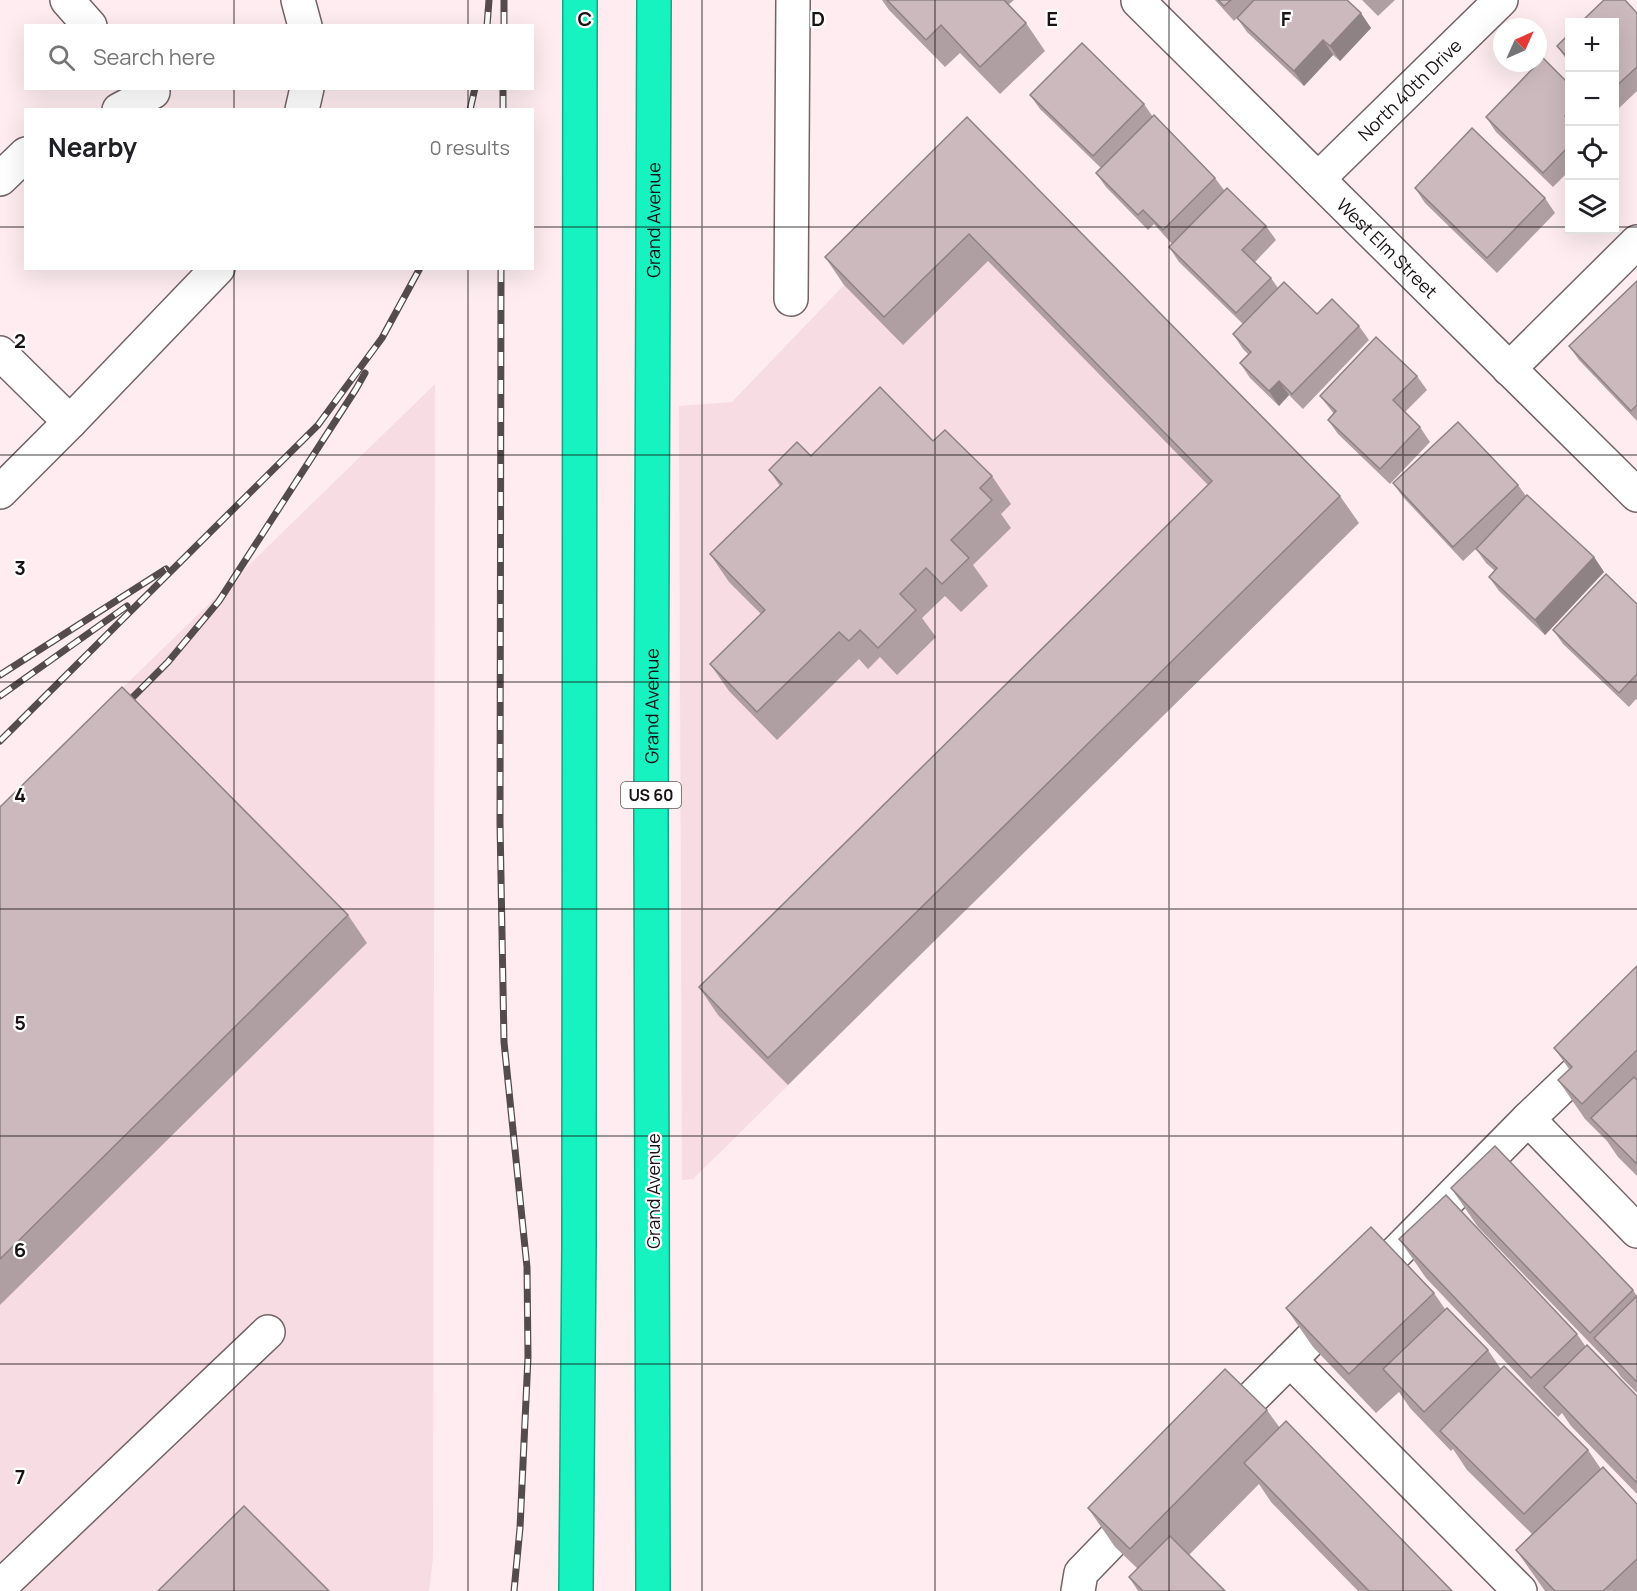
<!DOCTYPE html>
<html lang="en">
<head>
<meta charset="utf-8">
<style>
  body { margin:0; font-family:Manrope,sans-serif; background:#f2f2f2; color:#202124 }
  .controls { position:absolute; right:18px; top:18px; display:grid; overflow:hidden; border-radius:0px; box-shadow:0 6px 24px #0002 }
  .controls button { width:54px; height:54px; display:grid; place-items:center; padding:0; border:0; border-bottom:2px solid #e0e0e0; background:#fff; color:#202124; font:30px sans-serif }
  .compass { position:absolute; left:1493px; top:18px; width:54px; height:54px; border-radius:50%; background:#fff; box-shadow:0 6px 24px #0002; rotate:45deg }
  .list { margin:0; padding:0; list-style:none }
  h2 { display:flex; justify-content:space-between; align-items:center; height:78px; margin:0; padding:0 24px; font-size:26px }
  h2 small { font-size:20px; font-weight:400; color:#757577 }
  .icon { flex:none; width:33px; height:33px; fill:none; stroke:currentColor; stroke-width:2; stroke-linecap:round; stroke-linejoin:round }
  .map { position:relative; flex:none; width:1637px; height:1591px; overflow:hidden }
  .search { position:absolute; background:#fff; box-shadow:0 6px 24px #0002; left:24px; top:24px; width:510px; height:66px; display:flex; align-items:center; gap:15px; box-sizing:border-box; padding:0 21px; border-radius:0px; color:#757577; font-size:22px }
  .panel { position:absolute; background:#fff; box-shadow:0 6px 24px #0002; left:24px; top:108px; width:510px; height:162px; border-radius:0px }
  .map>svg:first-child { display:block }
  .built { fill:#f7dce3 }
  .lines { fill:none; stroke-linecap:round; stroke-linejoin:round }
  .minor-casing { stroke:#736367; stroke-width:36 }
  .highway-casing { stroke:#17a484; stroke-width:36 }
  .minor { stroke:#fff; stroke-width:33 }
  .highway { stroke:#17f2c1; stroke-width:33 }
  .rail-casing { stroke:#544b4d; stroke-width:7 }
  .rail { stroke:#fff; stroke-width:4.5; stroke-dasharray:14; stroke-linecap:butt }
  .wall { fill:#af9fa3 }
  .shaded-wall { fill:#8e8284 }
  .building { fill:#cbb9bd; stroke:#8e8284; stroke-width:1.5 }
  .grid { fill:none; stroke:#181214; stroke-width:1.5; stroke-opacity:0.55 }
  .labels { text-anchor:middle; dominant-baseline:central; stroke-width:4.5; stroke-linejoin:round; paint-order:stroke }
  .shield { fill:#fff; stroke:#5d595a; stroke-width:1.5 }
  .shield-label { font-size:16px; font-weight:bold; fill:#181214 }
  .street-label { font-size:18px; fill:#181214; stroke:#fff }
  .grid-label { font-size:20px; text-anchor:middle; font-weight:bold; fill:#181214; stroke:#fff; stroke-width:4.5; stroke-linejoin:round; paint-order:stroke }
</style>
</head>
<body>
<div class="map">
<svg width="1637" height="1591" viewBox="0 0 1637 1591">
  <rect width="100%" height="100%" fill="#feecf0"/>
  <g class="built">
    <polygon points="986,145 1359,523 693,1179 682,1180 679,406 732,402 844,285"/>
    <polygon points="435,384 433,1558 429,1591 0,1591 0,807"/>
  </g>
  <g class="lines">
    <g class="minor-casing">
      <g id="minor">
        <polyline points="67,0 90,26"/>
        <polyline points="298,0 305,26"/>
        <path id="s1" d="M1138 1 1637 495"/>
        <polyline points="119,110 153,92"/>
        <polyline points="302,110 307,88"/>
        <polyline points="0,179 26,154"/>
        <path id="s2" d="M1318 179 1501 0"/>
        <polyline points="791,299 793,0"/>
        <polyline points="0,353 70,422 0,492"/>
        <polyline points="1509,369 1637,242"/>
        <polyline points="70,422 218,268"/>
        <polyline points="1528,1119 1637,1231"/>
        <polyline points="1290,1360 1528,1119 1637,1015"/>
        <polyline points="1223,1427 1290,1360 1520,1591"/>
        <polyline points="0,1587 268,1332"/>
        <polyline points="1078,1591 1081,1573 1143,1509"/>
      </g>
    </g>
    <g class="highway-casing">
      <g id="highway">
        <polyline points="576,1591 579,1248 580,0"/>
        <path id="s3" d="M653 1591 651 816 654 0"/>
      </g>
    </g>
    <use href="#minor" class="minor"/>
    <use href="#highway" class="highway"/>
    <g class="rail-casing">
      <g id="rail">
        <polyline points="487,26 489,0"/>
        <polyline points="504,26 504,0"/>
        <polyline points="470,110 475,88"/>
        <polyline points="503,110 503,88"/>
        <polyline points="501,268 500,823 504,1042 527,1267 528,1357 520,1528 514,1591"/>
        <polyline points="0,675 166,569"/>
        <polyline points="0,696 127,606"/>
        <polyline points="121,709 168,662 219,601 356,389 365,373"/>
        <polyline points="0,741 318,425 382,338 420,268"/>
      </g>
    </g>
    <use href="#rail" class="rail"/>
  </g>
  <g class="wall">
    <polygon points="882,0 1014,0 1008,5 1026,23 1045,51 1000,94 960,53 945,67 889,10"/>
    <polygon points="1215,0 1347,0 1371,28 1340,61 1333,55 1304,86 1247,32 1237,18 1234,21"/>
    <polygon points="1362,0 1395,0 1378,16"/>
    <polygon points="1637,13 1637,91 1616,111 1614,110 1614,22"/>
    <polygon points="1569,34 1569,63 1557,46"/>
    <polygon points="1569,84 1569,171 1553,187 1496,132 1486,117"/>
    <polygon points="1030,95 1144,104 1153,117 1215,178 1224,190 1266,226 1276,240 1255,262 1271,278 1278,288 1317,314 1359,326 1369,340 1303,409 1289,395 1279,406 1250,378 1240,363 1248,354 1243,349 1233,334 1243,324 1179,262 1169,247 1172,244 1154,224 1148,230 1106,187 1096,173 1101,168 1040,109"/>
    <polygon points="967,117 1340,496 1359,523 788,1085 718,1015 699,987 1208,485 988,261 903,345 844,285 825,257"/>
    <polygon points="1415,188 1545,198 1555,213 1497,273 1425,203"/>
    <polygon points="1637,281 1637,421 1579,360 1569,346"/>
    <polygon points="1417,376 1427,390 1405,412 1420,427 1430,442 1390,484 1338,434 1328,420 1334,414 1331,410 1320,396"/>
    <polygon points="933,441 992,476 1011,504 1001,514 1011,528 973,565 988,586 961,612 945,596 922,618 936,637 897,675 880,657 868,669 859,659 777,740 729,691 710,664 761,614 729,582 710,554 780,486 769,470 811,456"/>
    <polygon points="1393,483 1518,485 1526,496 1594,557 1604,572 1545,635 1499,591 1489,577 1495,571 1486,563 1476,549 1478,547 1463,561 1403,497"/>
    <polygon points="1637,604 1637,700 1636,699 1629,707 1563,644 1553,630"/>
    <polygon points="0,807 348,915 367,943 0,1305"/>
    <polygon points="1637,966 1637,1176 1618,1157 1607,1141 1585,1119 1558,1080 1569,1069 1554,1048"/>
    <polygon points="1451,1188 1633,1290 1637,1296 1637,1393 1621,1377 1617,1371 1478,1227"/>
    <polygon points="1399,1239 1577,1334 1586,1347 1637,1396 1637,1494 1571,1426 1562,1413 1558,1417 1426,1278"/>
    <polygon points="1434,1293 1445,1309 1488,1350 1501,1369 1588,1450 1601,1469 1637,1504 1637,1591 1545,1591 1516,1550 1532,1534 1467,1470 1453,1449 1451,1451 1410,1408 1399,1392 1376,1413 1313,1347 1286,1308"/>
    <polygon points="1267,1410 1280,1428 1452,1591 1358,1591 1271,1502 1259,1484 1189,1555 1137,1568 1115,1547 1088,1508"/>
    <polygon points="1129,1577 1143,1591 1138,1591"/>
  </g>
  <g class="shaded-wall">
    <polygon points="1361,13 1371,28 1340,61 1330,46"/>
    <polygon points="1323,40 1333,55 1304,86 1294,71"/>
    <polygon points="1279,381 1289,395 1279,406 1269,391"/>
    <polygon points="1594,557 1604,572 1545,635 1535,620"/>
  </g>
  <g class="building">
    <polygon points="887,0 1004,0 1026,23 980,67 941,25 926,40"/>
    <polygon points="1218,0 1231,0 1224,6"/>
    <polygon points="1254,0 1347,0 1361,13 1330,46 1323,40 1294,71 1237,18"/>
    <polygon points="1604,0 1625,0 1637,13 1637,67 1614,88 1614,22 1581,22"/>
    <polygon points="1569,34 1569,59 1557,46"/>
    <polygon points="1082,43 1144,104 1093,156 1030,95"/>
    <polygon points="1543,58 1569,84 1569,111 1565,116 1569,120 1569,146 1543,173 1486,117"/>
    <polygon points="1154,115 1215,178 1163,230 1143,210 1138,215 1096,173"/>
    <polygon points="967,117 1340,496 768,1058 699,987 1212,481 969,234 884,317 825,257"/>
    <polygon points="1472,128 1545,198 1487,258 1415,188"/>
    <polygon points="1227,188 1266,226 1242,250 1271,278 1236,313 1169,247"/>
    <polygon points="1637,281 1637,405 1631,411 1569,346"/>
    <polygon points="1284,282 1317,314 1332,299 1359,326 1292,394 1279,381 1269,391 1240,363 1251,352 1233,334"/>
    <polygon points="1376,337 1417,376 1393,400 1420,427 1380,469 1328,420 1336,411 1320,396"/>
    <polygon points="880,387 933,441 945,430 992,476 980,488 992,500 951,540 969,558 942,584 926,568 900,594 916,610 878,648 860,630 849,641 839,632 757,712 710,664 765,610 710,554 782,484 769,470 797,442 811,456"/>
    <polygon points="1458,422 1518,485 1453,547 1393,483"/>
    <polygon points="1527,495 1594,557 1535,620 1489,577 1497,568 1476,549"/>
    <polygon points="1606,574 1637,604 1637,674 1619,693 1553,630"/>
    <polygon points="122,687 348,915 0,1259 0,807"/>
    <polygon points="1637,966 1637,1050 1582,1104 1558,1080 1572,1067 1554,1048"/>
    <polygon points="1634,1077 1637,1080 1637,1164 1591,1118"/>
    <polygon points="1495,1146 1633,1290 1590,1333 1451,1188"/>
    <polygon points="1446,1195 1577,1334 1531,1378 1399,1239"/>
    <polygon points="1371,1227 1434,1293 1349,1374 1286,1308"/>
    <polygon points="1637,1296 1637,1382 1594,1338"/>
    <polygon points="1447,1308 1488,1350 1424,1412 1383,1369"/>
    <polygon points="1587,1345 1637,1396 1637,1483 1544,1387"/>
    <polygon points="1504,1366 1588,1450 1524,1514 1440,1431"/>
    <polygon points="1225,1369 1267,1410 1130,1549 1088,1508"/>
    <polygon points="1286,1421 1452,1591 1369,1591 1244,1463"/>
    <polygon points="1603,1467 1637,1504 1637,1559 1603,1591 1555,1591 1516,1550"/>
    <polygon points="244,1506 329,1591 158,1591"/>
    <polygon points="1170,1536 1225,1591 1143,1591 1129,1577"/>
  </g>
  <path class="grid" d="M234 0V26M468 0V26M702 0V1591M935 0V1591M1169 0V1591M1403 0V1591M234 88V110M468 88V110M0 227H26M532 227H1570M1614 227H1637M234 268V1591M468 268V1591M0 455H1637M0 682H1637M0 909H1637M0 1136H1637M0 1364H1637"/>
  <g class="labels">
    <rect class="shield" x="621" y="782" width="60" height="26" rx="4.5"/>
    <g class="shield-label">
      <text x="651" y="795">US 60</text>
    </g>
    <g class="street-label">
      <text stroke="none"><textPath href="#s2" startOffset="128">North 40th Drive</textPath></text>
      <text stroke="none"><textPath href="#s3" startOffset="1371">Grand Avenue</textPath></text>
      <text stroke="none"><textPath href="#s1" startOffset="351">West Elm Street</textPath></text>
      <text stroke="none"><textPath href="#s3" startOffset="885">Grand Avenue</textPath></text>
      <text transform="translate(653 1191) rotate(-90)">Grand Avenue</text>
    </g>
  </g>
  <g class="grid-label">
    <text x="585" y="26">C</text>
    <text x="818" y="26">D</text>
    <text x="1052" y="26">E</text>
    <text x="1286" y="26">F</text>
    <text x="20" y="348">2</text>
    <text x="20" y="575">3</text>
    <text x="20" y="802">4</text>
    <text x="20" y="1030">5</text>
    <text x="20" y="1257">6</text>
    <text x="20" y="1484">7</text>
  </g>
</svg>
<div class="controls">
<button>+</button>
<button>−</button>
<button><svg class="icon" aria-label="locate" viewBox="0 0 24 24"><circle cx="12" cy="12" r="6"/><path d="M12 2v4M12 18v4M2 12h4M18 12h4"/></svg></button>
<button><svg class="icon" aria-label="layers" viewBox="0 0 24 24"><path d="M12 4l9 5-9 5-9-5zM3 14l9 5 9-5"/></svg></button>
</div>
<svg class="compass" viewBox="-18 -18 36 36"><path d="M0-13l5 13h-10z" fill="#e53935"/><path d="M0 13l5-13h-10z" fill="#757577"/></svg>
<div class="search"><svg class="icon" aria-label="search" viewBox="0 0 24 24"><circle cx="10" cy="10" r="6"/><path d="M15 15l6 6"/></svg>Search here</div>
<section class="panel">
<h2>Nearby<small>0 results</small></h2>
<ul class="list">
</ul>
</section>
</div>
</body>
</html>
